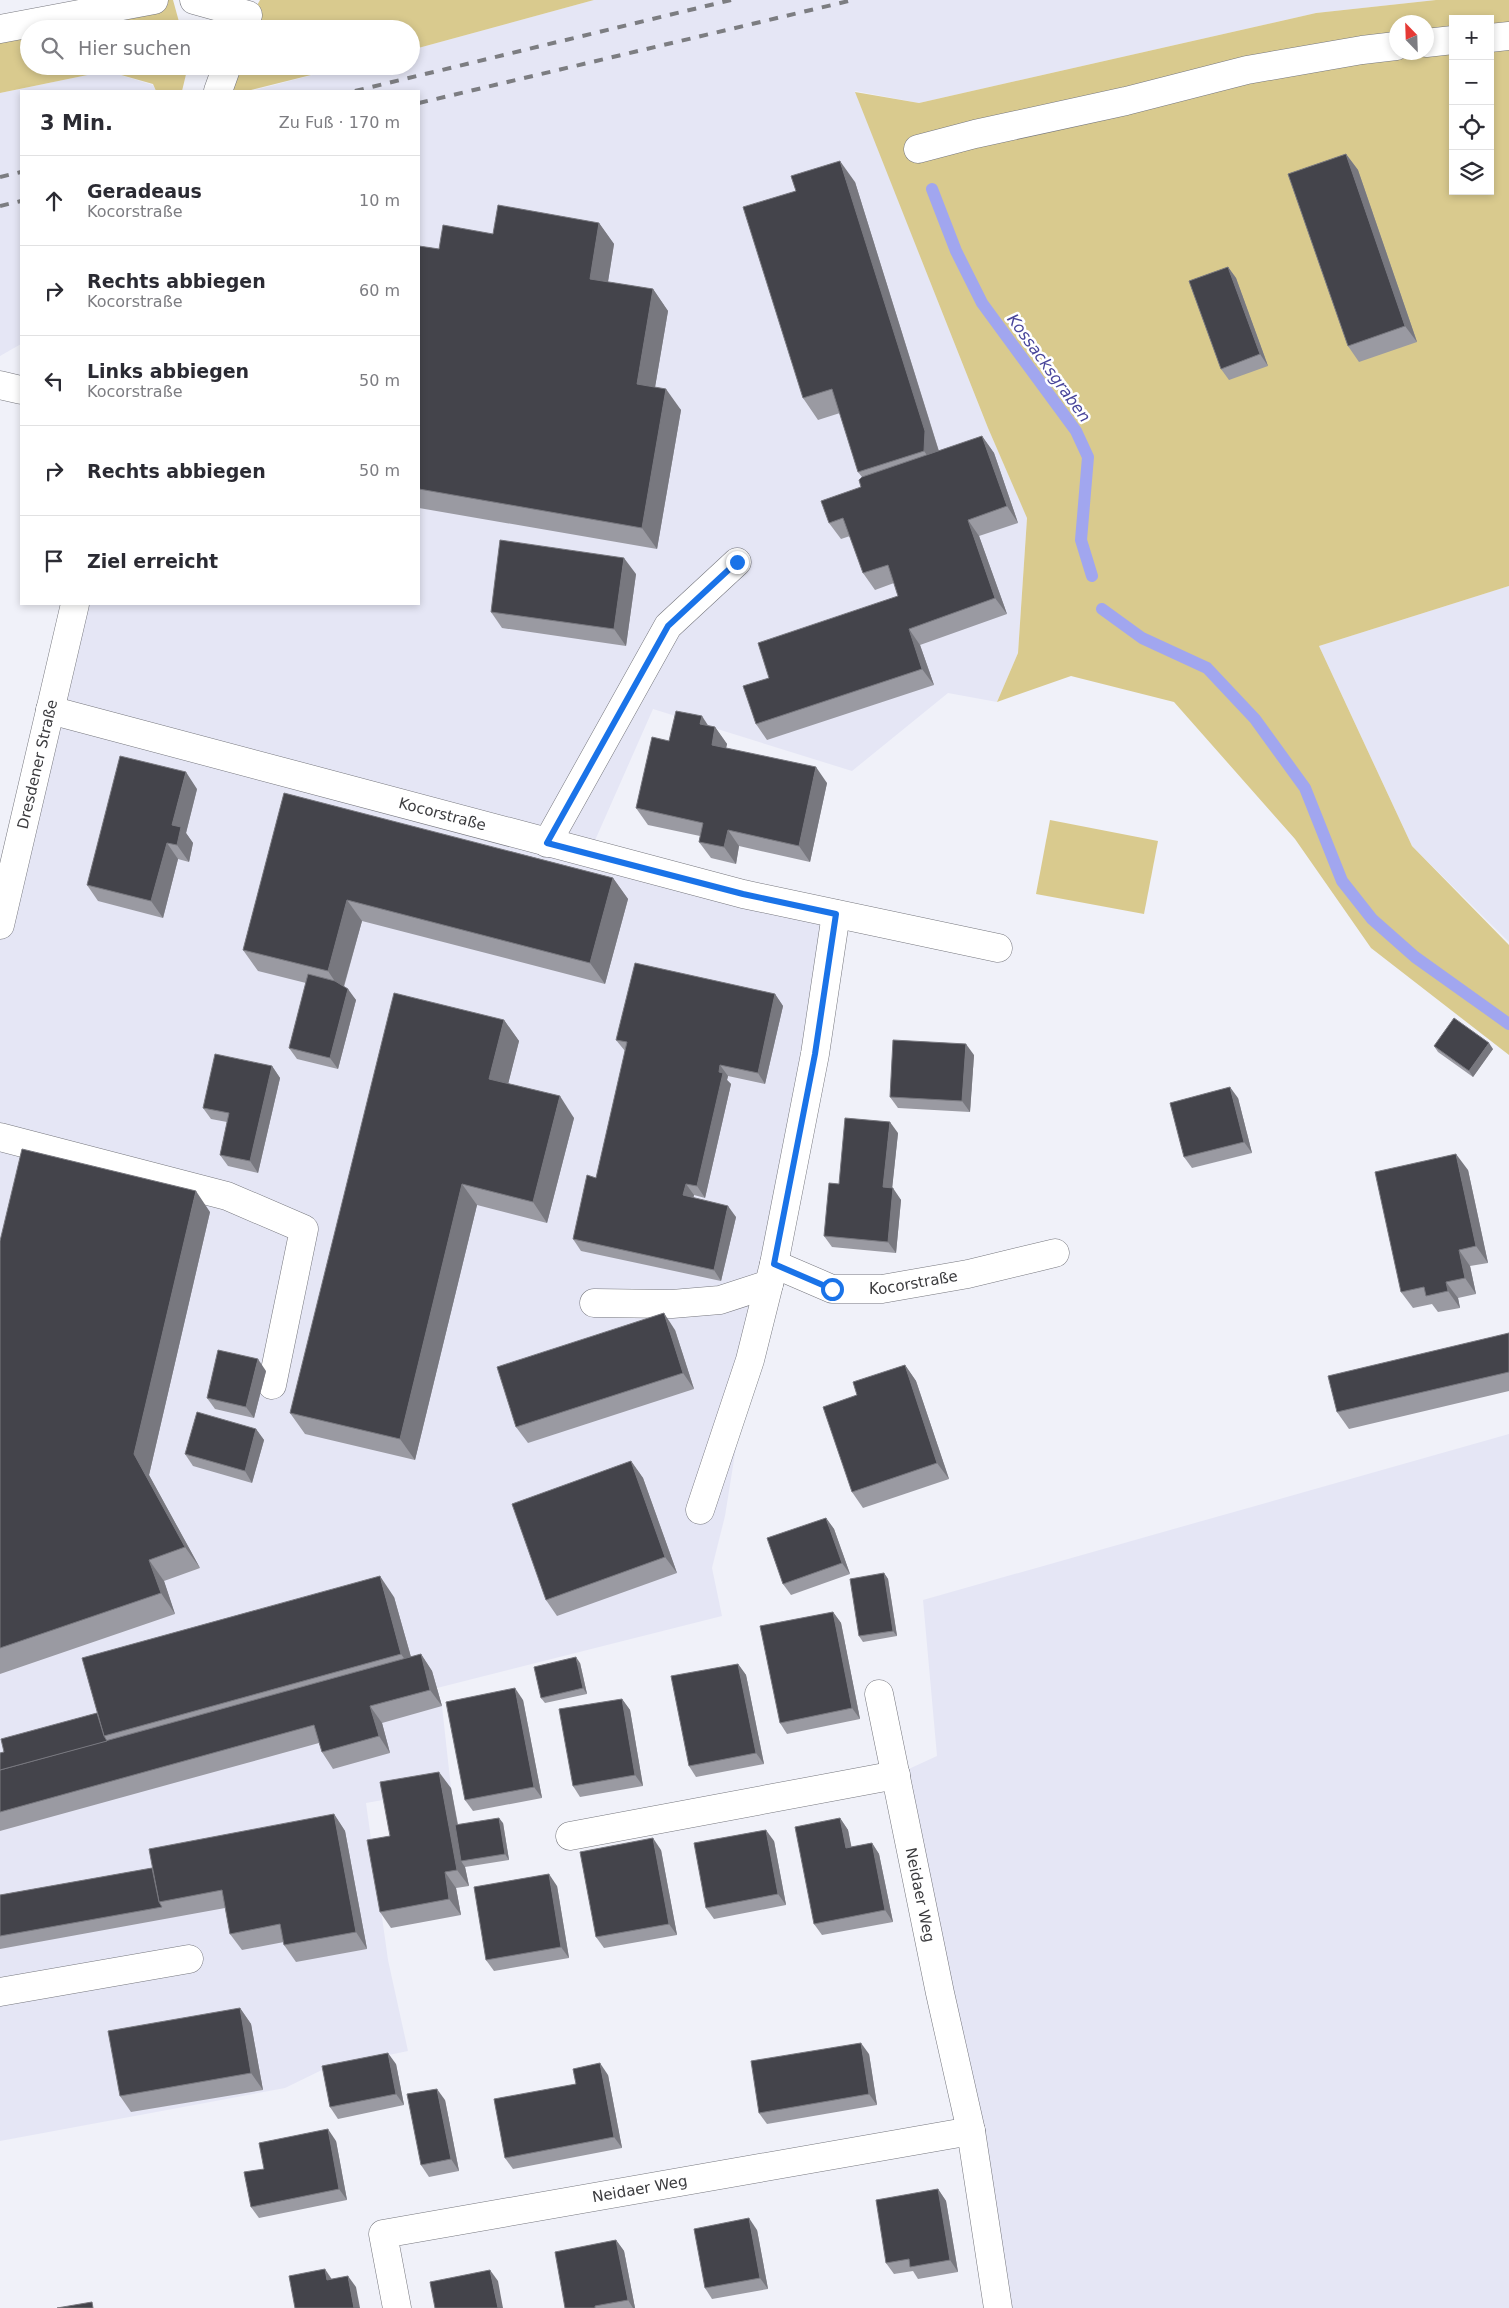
<!DOCTYPE html>
<html lang="de">
<head>
<meta charset="utf-8">
<style>
  body { margin:0; font-family:"DejaVu Sans",sans-serif; background:#f7f7f7; color:#2b2b33 }
  .controls { position:absolute; right:15px; top:15px; display:grid; overflow:hidden; border-radius:0px; box-shadow:0 2px 8px #0003 }
  .controls button { width:45px; height:45px; display:grid; place-items:center; padding:0; border:0; border-bottom:1px solid #e1e1e2; background:#fff; color:#2b2b33; font:25px sans-serif }
  .compass { position:absolute; left:1389px; top:15px; width:45px; height:45px; border-radius:50%; background:#fff; box-shadow:0 2px 8px #0003; rotate:337deg }
  .stop { position:absolute; width:15px; height:15px; margin:-11px; border:4px solid #1a73e8; border-radius:50%; background:#fff }
  .stop.end { background:#1a73e8; border-color:#fff; box-shadow:0 1px 5px #0008 }
  .list { margin:0; padding:0; list-style:none }
  h2 { display:flex; justify-content:space-between; align-items:center; height:65px; margin:0; padding:0 20px; font-size:21px }
  h2 small { font-size:16px; font-weight:400; color:#7c7c81 }
  .list li { display:grid; grid-template-columns:32px 1fr auto; gap:15px; align-items:center; box-sizing:border-box; height:90px; padding:0 20px; border-top:1px solid #e1e1e2 }
  .list b { display:block; font-size:19px; white-space:nowrap }
  .list p { margin:0; font-size:16px; white-space:nowrap; color:#7c7c81 }
  .list em { font-size:16px; font-style:normal; color:#7c7c81 }
  .icon { flex:none; width:28px; height:28px; fill:none; stroke:currentColor; stroke-width:2; stroke-linecap:round; stroke-linejoin:round }
  .map { position:relative; flex:none; width:1509px; height:2308px; overflow:hidden }
  .search { position:absolute; background:#fff; box-shadow:0 2px 8px #0003; left:20px; top:20px; width:400px; height:55px; display:flex; align-items:center; gap:12px; box-sizing:border-box; padding:0 18px; border-radius:28px; color:#7c7c81; font-size:19px }
  .panel { position:absolute; background:#fff; box-shadow:0 2px 8px #0003; left:20px; top:90px; width:400px; height:515px; border-radius:0px }
  .map>svg:first-child { display:block }
  .built { fill:#e5e6f5 }
  .green { fill:#d9ca8e; fill-rule:evenodd }
  .lines { fill:none; stroke-linecap:round; stroke-linejoin:round }
  .stream { stroke:#a1a6ef; stroke-width:12 }
  .minor-casing { stroke:#76777e; stroke-width:29 }
  .minor { stroke:#fff; stroke-width:28 }
  .rail { stroke:#7c7d81; stroke-width:4; stroke-dasharray:9 9; stroke-linecap:butt }
  .wall { fill:#9a9aa2 }
  .shaded-wall { fill:#78787f }
  .building { fill:#44444b; stroke:#78787f }
  .route { stroke:#1a73e8; stroke-width:6 }
  .labels { text-anchor:middle; dominant-baseline:central; stroke-width:5; stroke-linejoin:round; paint-order:stroke }
  .street-label { font-size:15px; fill:#3b3b3e; stroke:#fff }
  .water-label { font-size:16px; font-style:italic; fill:#48459a; stroke:#fff }
</style>
</head>
<body>
<div class="map">
<svg width="1509" height="2308" viewBox="0 0 1509 2308">
  <rect width="100%" height="100%" fill="#f0f1f9"/>
  <g class="built">
    <polygon points="594,0 1436,0 1316,13 919,103 855,91 988,428 1027,517 1018,653 997,702 948,693 852,771 653,709 589,854 836,914 750,1360 725,1516 712,1568 722,1616 437,1688 442,1706 451,1788 366,1803 388,1960 408,2051 326,2068 285,2088 0,2141 0,928 75,604 419,604 419,91 251,91 347,66 411,66 411,50"/>
    <polygon points="107,71 153,85 156,91 21,91 21,344 0,356 0,93"/>
    <polygon points="1509,586 1509,942 1412,846 1319,646"/>
    <polygon points="1509,1434 1509,2308 1000,2308 900,1773 937,1756 923,1600"/>
  </g>
  <g class="green">
    <polygon points="161,0 173,0 181,29 29,29 29,66 188,66 182,91 156,91 153,84 107,71 0,93 0,31"/>
    <polygon points="260,0 594,0 411,50 411,29 244,29"/>
    <path d="M1436 0H1509V586L1319 646 1412 846 1509 945V1055L1371 948 1295 839 1174 702 1071 676 997 702 1018 653 1027 518 988 428 855 92 919 103 1316 13ZM1453 19H1490V191H1453ZM1396 22H1426V52H1396Z"/>
    <polygon points="229,66 347,66 247,91 220,91"/>
    <polygon points="1050,820 1158,841 1144,914 1036,894"/>
  </g>
  <g class="lines">
    <g class="stream">
      <polyline points="932,189 956,251 982,303 1076,431 1088,457 1081,540 1092,576"/>
      <polyline points="1102,609 1142,638 1207,668 1255,719 1305,788 1342,881 1372,919 1415,957 1509,1024"/>
    </g>
    <g class="minor-casing">
      <g id="minor">
        <polyline points="194,0 248,15"/>
        <polyline points="0,29 154,0"/>
        <polyline points="1490,38 1509,36"/>
        <polyline points="1426,43 1453,40"/>
        <polyline points="218,91 227,66"/>
        <polyline points="918,149 975,134 1126,101 1247,70 1362,50 1396,46"/>
        <polyline points="0,385 21,390"/>
        <path id="s1" d="M50 710 743 894 998 948"/>
        <polyline points="547,843 668,626 737,562"/>
        <path id="s2" d="M0 925 75 604"/>
        <polyline points="0,1137 227,1196 304,1229 272,1385"/>
        <path id="s3" d="M774 1264 832 1289H882L968 1274 1055 1253"/>
        <polyline points="594,1303 672,1304 720,1300 769,1284"/>
        <polyline points="700,1510 750,1360 774,1264 815,1054 836,914"/>
        <path id="s4" d="M879 1694 940 1993 971 2131 998 2308"/>
        <polyline points="570,1836 896,1775"/>
        <polyline points="0,1992 189,1959"/>
        <path id="s5" d="M397 2308 383 2234 971 2131"/>
      </g>
    </g>
    <use href="#minor" class="minor"/>
    <g class="rail">
      <polyline points="355,91 731,0"/>
      <polyline points="419,103 853,0"/>
      <polyline points="0,177 21,172"/>
      <polyline points="0,206 21,201"/>
    </g>
  </g>
  <g class="wall">
    <polygon points="1346,154 1358,170 1417,342 1359,362 1348,346"/>
    <polygon points="855,182 939,451 982,436 994,453 1018,523 979,536 1007,614 920,645 934,685 767,740 756,724 769,678 898,596 894,583 875,590 863,573 850,536 841,539 829,523 861,487 862,477 858,472 840,413 818,420 803,398"/>
    <polygon points="599,223 614,244 608,282 653,289 668,311 655,387 681,410 657,549 419,508 419,246 439,249 493,234"/>
    <polygon points="1228,267 1236,278 1268,366 1229,380 1221,369"/>
    <polygon points="636,574 626,646 502,628 491,612"/>
    <polygon points="709,726 715,727 727,744 726,748 827,783 810,862 739,846 736,864 711,858 699,842 700,836 648,825 636,808 669,741"/>
    <polygon points="197,789 186,833 193,843 189,862 178,859 163,918 98,901 87,885"/>
    <polygon points="284,793 613,878 628,899 605,984 362,921 344,987 356,1000 338,1069 297,1059 289,1048 306,983 258,971 243,950"/>
    <polygon points="775,994 783,1006 765,1084 728,1076 727,1080 731,1084 705,1198 694,1195 693,1198 736,1217 721,1281 581,1251 573,1239 596,1178 625,1051 616,1040"/>
    <polygon points="504,1020 519,1041 508,1084 574,1118 547,1223 477,1205 415,1460 305,1434 290,1413"/>
    <polygon points="1434,1046 1493,1049 1473,1077 1438,1052"/>
    <polygon points="974,1055 970,1112 898,1108 890,1097"/>
    <polygon points="272,1066 280,1078 258,1173 228,1166 220,1155 227,1122 211,1119 203,1108"/>
    <polygon points="1238,1098 1252,1153 1192,1168 1184,1157"/>
    <polygon points="898,1133 892,1188 901,1200 896,1253 832,1247 824,1236 839,1184"/>
    <polygon points="1468,1170 1488,1263 1470,1266 1476,1294 1458,1298 1460,1308 1438,1312 1432,1304 1413,1308 1401,1292"/>
    <polygon points="210,1212 149,1475 200,1568 164,1581 175,1614 0,1674 0,1241"/>
    <polygon points="675,1330 694,1389 528,1443 516,1427"/>
    <polygon points="1509,1333 1509,1391 1349,1429 1337,1412"/>
    <polygon points="905,1365 916,1381 949,1479 863,1508 852,1492 857,1395"/>
    <polygon points="266,1371 254,1418 215,1409 207,1398"/>
    <polygon points="256,1429 264,1440 252,1483 193,1466 185,1454"/>
    <polygon points="631,1461 643,1478 677,1573 557,1616 546,1600"/>
    <polygon points="826,1518 834,1529 850,1574 791,1595 783,1584"/>
    <polygon points="884,1573 888,1579 897,1636 863,1642 859,1636"/>
    <polygon points="394,1597 411,1657 421,1654 432,1671 442,1706 382,1723 390,1753 333,1769 322,1752 319,1743 0,1831 0,1753 97,1713"/>
    <polygon points="833,1612 841,1623 860,1719 787,1734 780,1723"/>
    <polygon points="580,1663 587,1694 545,1703 541,1698"/>
    <polygon points="738,1664 746,1675 764,1764 696,1777 689,1766"/>
    <polygon points="622,1699 630,1710 643,1786 580,1797 573,1786"/>
    <polygon points="523,1700 542,1798 473,1811 465,1800"/>
    <polygon points="451,1788 458,1824 503,1823 509,1860 465,1867 469,1886 456,1888 461,1915 391,1928 380,1912 390,1836"/>
    <polygon points="334,1814 345,1831 367,1949 296,1962 284,1945 284,1942 242,1950 230,1934 225,1908 0,1949 0,1895 152,1868"/>
    <polygon points="840,1818 848,1830 851,1847 872,1843 879,1854 893,1922 822,1935 814,1924"/>
    <polygon points="774,1841 786,1905 714,1919 706,1908"/>
    <polygon points="661,1850 677,1935 604,1948 596,1937"/>
    <polygon points="557,1886 569,1958 494,1971 486,1960"/>
    <polygon points="240,2008 251,2024 263,2090 131,2112 120,2096"/>
    <polygon points="869,2054 877,2105 767,2124 759,2113"/>
    <polygon points="396,2064 404,2105 338,2119 330,2107"/>
    <polygon points="608,2075 622,2148 513,2169 505,2158 576,2084"/>
    <polygon points="445,2100 459,2171 429,2177 421,2165"/>
    <polygon points="336,2141 347,2200 259,2218 251,2207 264,2169"/>
    <polygon points="938,2189 946,2201 958,2272 918,2279 913,2271 894,2274 886,2263"/>
    <polygon points="757,2230 768,2289 712,2299 705,2288"/>
    <polygon points="616,2240 624,2251 635,2308 565,2308"/>
  </g>
  <g class="shaded-wall">
    <polygon points="1346,154 1358,170 1417,342 1405,326"/>
    <polygon points="840,161 855,182 939,452 939,472 924,451"/>
    <polygon points="599,223 614,244 605,300 590,279"/>
    <polygon points="1228,267 1236,278 1268,366 1260,354"/>
    <polygon points="653,289 668,311 652,405 637,384"/>
    <polygon points="666,389 681,410 657,549 642,528"/>
    <polygon points="982,436 994,453 1018,523 1007,506"/>
    <polygon points="968,520 979,536 1007,614 995,598"/>
    <polygon points="624,558 636,574 626,646 614,629"/>
    <polygon points="909,629 920,645 934,685 922,669"/>
    <polygon points="702,716 713,733 700,724"/>
    <polygon points="715,727 727,744 723,761 712,745"/>
    <polygon points="816,767 827,783 810,862 799,846"/>
    <polygon points="186,772 197,789 186,833 193,843 189,862 177,845 172,825"/>
    <polygon points="728,830 739,846 736,864 724,847"/>
    <polygon points="167,843 178,859 163,918 151,901"/>
    <polygon points="613,878 628,899 605,984 590,963"/>
    <polygon points="347,900 362,921 342,992 328,971"/>
    <polygon points="348,989 356,1000 338,1069 330,1058"/>
    <polygon points="775,994 783,1006 765,1084 758,1073"/>
    <polygon points="504,1020 519,1041 504,1100 489,1079"/>
    <polygon points="1489,1043 1493,1049 1473,1077 1469,1071"/>
    <polygon points="966,1044 974,1055 970,1112 962,1101"/>
    <polygon points="720,1065 728,1076 727,1080 731,1084 705,1198 697,1186"/>
    <polygon points="272,1066 280,1078 258,1173 250,1161"/>
    <polygon points="1230,1087 1238,1098 1252,1153 1244,1142"/>
    <polygon points="560,1096 574,1118 547,1223 533,1202"/>
    <polygon points="890,1122 898,1133 891,1199 883,1187"/>
    <polygon points="1456,1154 1468,1170 1488,1263 1476,1246"/>
    <polygon points="462,1184 477,1205 415,1460 400,1439"/>
    <polygon points="686,1184 694,1195 691,1207 683,1195"/>
    <polygon points="893,1188 901,1200 896,1253 888,1242"/>
    <polygon points="196,1191 210,1212 149,1475 200,1568 185,1547 134,1454"/>
    <polygon points="728,1206 736,1217 721,1281 714,1270"/>
    <polygon points="1459,1250 1470,1266 1476,1294 1465,1278"/>
    <polygon points="1446,1282 1458,1298 1460,1308 1448,1291"/>
    <polygon points="664,1313 675,1330 694,1389 683,1373"/>
    <polygon points="258,1359 266,1371 254,1418 246,1407"/>
    <polygon points="905,1365 916,1381 949,1479 937,1463"/>
    <polygon points="256,1429 264,1440 252,1483 245,1471"/>
    <polygon points="631,1461 643,1478 677,1573 665,1557"/>
    <polygon points="826,1518 834,1529 850,1574 842,1563"/>
    <polygon points="149,1560 164,1581 175,1614 161,1593"/>
    <polygon points="884,1573 888,1579 897,1636 893,1631"/>
    <polygon points="380,1576 394,1597 416,1675 401,1654"/>
    <polygon points="833,1612 841,1623 860,1719 852,1708"/>
    <polygon points="421,1654 432,1671 442,1706 430,1690"/>
    <polygon points="576,1657 580,1663 587,1694 583,1688"/>
    <polygon points="738,1664 746,1675 764,1764 756,1753"/>
    <polygon points="515,1688 523,1700 542,1798 534,1787"/>
    <polygon points="622,1699 630,1710 643,1786 635,1775"/>
    <polygon points="370,1706 382,1723 390,1753 379,1736"/>
    <polygon points="439,1772 451,1788 464,1861 461,1861 465,1867 469,1886 457,1870"/>
    <polygon points="334,1814 345,1831 367,1949 356,1932"/>
    <polygon points="499,1818 503,1823 509,1860 505,1854"/>
    <polygon points="840,1818 848,1830 854,1859 846,1848"/>
    <polygon points="766,1830 774,1841 786,1905 778,1894"/>
    <polygon points="653,1838 661,1850 677,1935 669,1924"/>
    <polygon points="872,1843 879,1854 893,1922 885,1910"/>
    <polygon points="445,1872 456,1888 461,1915 449,1899"/>
    <polygon points="549,1874 557,1886 569,1958 561,1947"/>
    <polygon points="240,2008 251,2024 263,2090 251,2073"/>
    <polygon points="861,2043 869,2054 877,2105 869,2094"/>
    <polygon points="388,2053 396,2064 404,2105 396,2094"/>
    <polygon points="600,2063 608,2075 622,2148 614,2137"/>
    <polygon points="437,2089 445,2100 459,2171 451,2159"/>
    <polygon points="328,2129 336,2141 347,2200 339,2189"/>
    <polygon points="938,2189 946,2201 958,2272 950,2260"/>
    <polygon points="749,2218 757,2230 768,2289 760,2278"/>
    <polygon points="616,2240 624,2251 635,2308 633,2308 628,2300"/>
    <polygon points="325,2269 333,2281 327,2280"/>
    <polygon points="490,2270 498,2281 503,2308 498,2308"/>
    <polygon points="348,2276 356,2287 360,2308 354,2308"/>
  </g>
  <g class="building">
    <polygon points="1346,154 1405,326 1348,346 1288,174"/>
    <polygon points="840,161 925,431 924,451 858,472 832,389 803,398 743,207 796,191 791,176"/>
    <polygon points="498,205 599,223 590,279 653,289 637,384 666,389 642,528 419,489 419,246 439,249 443,225 493,234"/>
    <polygon points="1228,267 1260,354 1221,369 1189,281"/>
    <polygon points="982,436 1007,506 968,520 995,598 909,629 922,669 756,724 743,686 769,678 758,643 898,596 888,565 863,573 843,518 829,523 821,501 861,487 859,480 862,477"/>
    <polygon points="500,540 624,558 614,629 491,612"/>
    <polygon points="676,711 702,716 700,724 715,727 712,745 816,767 799,846 728,830 724,847 699,842 703,823 636,808 652,737 669,741"/>
    <polygon points="120,756 186,772 172,825 181,827 177,845 167,843 151,901 87,885"/>
    <polygon points="284,793 613,878 590,963 347,900 328,971 243,950"/>
    <polygon points="635,963 775,994 758,1073 720,1065 719,1072 723,1073 697,1186 686,1184 683,1195 728,1206 714,1270 573,1239 587,1175 596,1178 627,1042 616,1040"/>
    <polygon points="308,974 335,981 348,989 330,1058 289,1048"/>
    <polygon points="394,993 504,1020 489,1079 560,1096 533,1202 462,1184 400,1439 290,1413"/>
    <polygon points="1454,1018 1489,1043 1469,1071 1434,1046"/>
    <polygon points="893,1040 966,1044 962,1101 890,1097"/>
    <polygon points="215,1054 272,1066 250,1161 220,1155 229,1113 203,1108"/>
    <polygon points="1230,1087 1244,1142 1184,1157 1170,1103"/>
    <polygon points="845,1118 890,1122 883,1187 893,1188 888,1242 824,1236 829,1183 839,1184"/>
    <polygon points="22,1149 196,1191 134,1454 185,1547 149,1560 161,1593 0,1648 0,1241"/>
    <polygon points="1456,1154 1476,1246 1459,1250 1465,1278 1446,1282 1448,1291 1426,1296 1424,1287 1401,1292 1375,1172"/>
    <polygon points="664,1313 683,1373 516,1427 497,1367"/>
    <polygon points="1509,1333 1509,1372 1337,1412 1328,1376"/>
    <polygon points="218,1350 258,1359 246,1407 207,1398"/>
    <polygon points="905,1365 937,1463 852,1492 823,1407 857,1395 853,1382"/>
    <polygon points="197,1412 256,1429 245,1471 185,1454"/>
    <polygon points="631,1461 665,1557 546,1600 512,1504"/>
    <polygon points="826,1518 842,1563 783,1584 767,1538"/>
    <polygon points="884,1573 893,1631 859,1636 850,1579"/>
    <polygon points="380,1576 401,1654 104,1736 82,1658"/>
    <polygon points="833,1612 852,1708 780,1723 760,1626"/>
    <polygon points="421,1654 430,1690 370,1706 379,1736 322,1752 314,1725 0,1812 0,1770"/>
    <polygon points="576,1657 583,1688 541,1698 534,1667"/>
    <polygon points="738,1664 756,1753 689,1766 671,1676"/>
    <polygon points="515,1688 534,1787 465,1800 446,1702"/>
    <polygon points="622,1699 635,1775 573,1786 559,1709"/>
    <polygon points="97,1713 104,1736 107,1741 0,1770 0,1753 4,1752 1,1739"/>
    <polygon points="439,1772 457,1870 445,1872 449,1899 380,1912 367,1840 390,1836 380,1782"/>
    <polygon points="334,1814 356,1932 284,1945 280,1924 230,1934 222,1890 159,1902 149,1849"/>
    <polygon points="499,1818 505,1854 461,1861 455,1825"/>
    <polygon points="840,1818 846,1848 872,1843 885,1910 814,1924 795,1827"/>
    <polygon points="766,1830 778,1894 706,1908 694,1843"/>
    <polygon points="653,1838 669,1924 596,1937 580,1852"/>
    <polygon points="152,1868 159,1902 162,1907 0,1936 0,1895"/>
    <polygon points="549,1874 561,1947 486,1960 474,1887"/>
    <polygon points="240,2008 251,2073 120,2096 108,2031"/>
    <polygon points="861,2043 869,2094 759,2113 751,2061"/>
    <polygon points="388,2053 396,2094 330,2107 322,2066"/>
    <polygon points="600,2063 614,2137 505,2158 494,2099 576,2084 573,2069"/>
    <polygon points="437,2089 451,2159 421,2165 407,2094"/>
    <polygon points="328,2129 339,2189 251,2207 244,2172 264,2169 259,2143"/>
    <polygon points="938,2189 950,2260 910,2267 909,2259 886,2263 876,2200"/>
    <polygon points="749,2218 760,2278 705,2288 694,2229"/>
    <polygon points="616,2240 628,2300 595,2306 595,2308 565,2308 555,2252"/>
    <polygon points="325,2269 327,2280 348,2276 354,2308 295,2308 289,2276"/>
    <polygon points="490,2270 498,2308 435,2308 430,2282"/>
    <polygon points="92,2302 93,2308 57,2308"/>
  </g>
  <g class="lines">
    <polyline class="route" points="737,562 668,626 547,843 743,894 836,914 815,1054 774,1264 832,1289"/>
  </g>
  <g class="labels">
    <g class="street-label">
      <text stroke="none"><textPath href="#s2" startOffset="165">Dresdener Straße</textPath></text>
      <text stroke="none"><textPath href="#s1" startOffset="406">Kocorstraße</textPath></text>
      <text stroke="none"><textPath href="#s3" startOffset="145">Kocorstraße</textPath></text>
      <text stroke="none"><textPath href="#s4" startOffset="205">Neidaer Weg</textPath></text>
      <text stroke="none"><textPath href="#s5" startOffset="336">Neidaer Weg</textPath></text>
    </g>
    <g class="water-label">
      <text transform="translate(1049 368) rotate(54)">Kossacksgraben</text>
    </g>
  </g>
</svg>
<div class="controls">
<button>+</button>
<button>−</button>
<button><svg class="icon" aria-label="locate" viewBox="0 0 24 24"><circle cx="12" cy="12" r="6"/><path d="M12 2v4M12 18v4M2 12h4M18 12h4"/></svg></button>
<button><svg class="icon" aria-label="layers" viewBox="0 0 24 24"><path d="M12 4l9 5-9 5-9-5zM3 14l9 5 9-5"/></svg></button>
</div>
<svg class="compass" viewBox="-18 -18 36 36"><path d="M0-13l5 13h-10z" fill="#e53935"/><path d="M0 13l5-13h-10z" fill="#7c7c81"/></svg>
<div class="stop" style="left:832px;top:1289px"></div>
<div class="stop end" style="left:737px;top:562px"></div>
<div class="search"><svg class="icon" aria-label="search" viewBox="0 0 24 24"><circle cx="10" cy="10" r="6"/><path d="M15 15l6 6"/></svg>Hier suchen</div>
<section class="panel">
<h2>3 Min.<small>Zu Fuß · 170 m</small></h2>
<ul class="list">
<li><svg class="icon" aria-label="ahead" viewBox="0 0 24 24"><path d="M12 20V5M6 11l6-6 6 6"/></svg><div><b>Geradeaus</b><p>Kocorstraße</p></div><em>10 m</em></li>
<li><svg class="icon" aria-label="right" viewBox="0 0 24 24"><path d="M7 20v-9h11M14 6l5 5-5 5"/></svg><div><b>Rechts abbiegen</b><p>Kocorstraße</p></div><em>60 m</em></li>
<li><svg class="icon" aria-label="left" viewBox="0 0 24 24"><path d="M17 20v-9H6M10 6l-5 5 5 5"/></svg><div><b>Links abbiegen</b><p>Kocorstraße</p></div><em>50 m</em></li>
<li><svg class="icon" aria-label="right" viewBox="0 0 24 24"><path d="M7 20v-9h11M14 6l5 5-5 5"/></svg><div><b>Rechts abbiegen</b></div><em>50 m</em></li>
<li><svg class="icon" aria-label="arrive" viewBox="0 0 24 24"><path d="M6 21V4h12l-3 4 3 4H6"/></svg><div><b>Ziel erreicht</b></div></li>
</ul>
</section>
</div>
</body>
</html>
